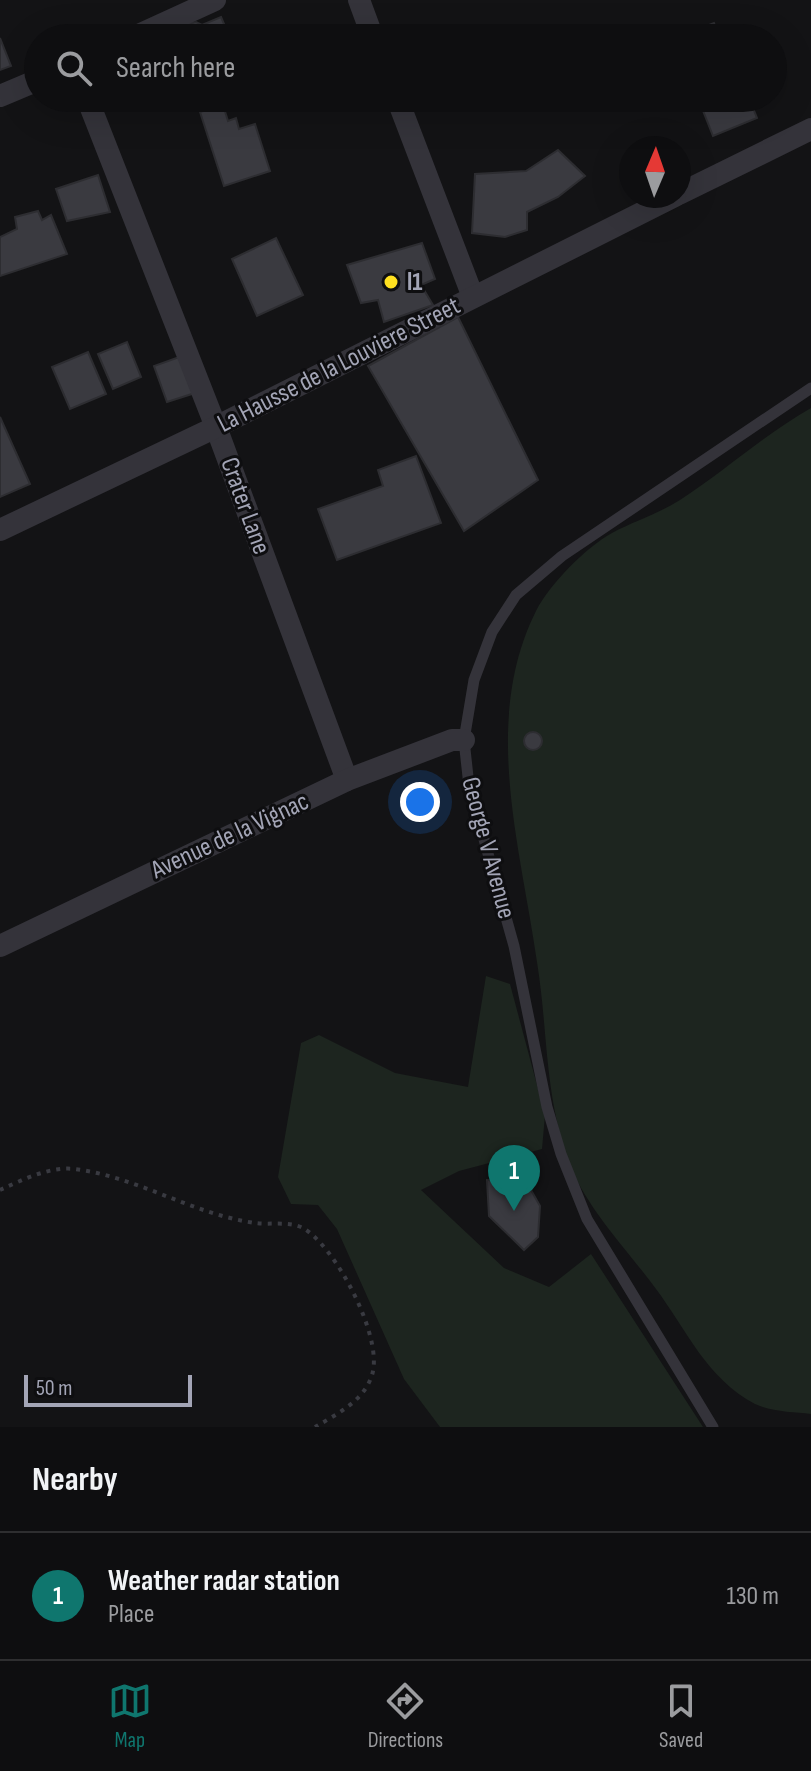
<!DOCTYPE html>
<html lang="en">
<head>
<meta charset="utf-8">
<style>
  body { margin:0; font-family:"Sofia Sans Condensed",sans-serif; background:#1c1c1e; color:#f1f3f6 }
  .compass { position:absolute; left:619px; top:136px; width:72px; height:72px; border-radius:50%; background:#0e0e10; box-shadow:0 8px 32px #0002; rotate:2deg }
  .scale { position:absolute; left:24px; bottom:20px; width:168px; box-sizing:border-box; padding-left:8px; border:4px solid #a3a5b6; border-top:0; font-size:22px; line-height:28px; white-space:nowrap; color:#a3a5b6; -webkit-text-stroke:6px #0e0e10; paint-order:stroke }
  .you { position:absolute; left:420px; top:802px; width:28px; height:28px; margin:-20px; border:6px solid #fff; border-radius:50%; background:#1a73e8; box-shadow:0 0 0 12px #1a73e833 }
  .badge { display:grid; place-items:center; width:52px; height:52px; border-radius:50%; background:#0f766e; color:#fff; font-size:26px; font-weight:700 }
  .pin { position:absolute; translate:-50% -66px; filter:drop-shadow(0 2px 4px #0008) }
  .pin::after { content:''; position:absolute; top:42px; width:28px; height:24px; background:inherit; clip-path:polygon(0 0,100% 0,50% 100%) }
  .list { margin:0; padding:0; list-style:none }
  h2 { display:flex; justify-content:space-between; align-items:center; height:104px; margin:0; padding:0 32px; font-size:34px }
  h2 small { font-size:26px; font-weight:400; color:#9b9c9f }
  .list li { display:grid; grid-template-columns:52px 1fr auto; gap:24px; align-items:center; box-sizing:border-box; height:128px; padding:0 32px; border-top:2px solid #2e2e30 }
  .list b { display:block; font-size:30px; white-space:nowrap }
  .list p { margin:0; font-size:26px; white-space:nowrap; color:#9b9c9f }
  .list em { font-size:26px; font-style:normal; color:#9b9c9f }
  .icon { flex:none; width:44px; height:44px; fill:none; stroke:currentColor; stroke-width:2; stroke-linecap:round; stroke-linejoin:round }
  .map { position:relative; flex:none; width:811px; height:1427px; overflow:hidden }
  .search { position:absolute; background:#0e0e10; box-shadow:0 8px 32px #0002; left:24px; right:24px; top:24px; height:88px; display:flex; align-items:center; gap:20px; box-sizing:border-box; padding:0 28px; border-radius:44px; color:#9b9c9f; font-size:30px }
  .sheet { height:232px; background:#0e0e10 }
  nav { display:flex; justify-content:space-around; align-items:center; box-sizing:border-box; height:112px; border-top:2px solid #2e2e30; background:#0e0e10; font-size:22px; color:#9b9c9f }
  nav a { display:grid; justify-items:center; gap:4px }
  nav .on { color:#0f766e }
  .map>svg:first-child { display:block }
  .green { fill:#1d251f }
  .building { fill:#3a3a40; stroke:#2d2d31; stroke-width:2 }
  .lines { fill:none; stroke-linecap:round; stroke-linejoin:round }
  .path { stroke:#393a41; stroke-width:4; stroke-dasharray:4 6; stroke-linecap:butt }
  .lane { stroke:#34333a; stroke-width:11 }
  .street { stroke:#34333a; stroke-width:22 }
  .poi-dot { fill:#ffe020; stroke:#0e0e10; stroke-width:3 }
  .labels { text-anchor:middle; dominant-baseline:central; stroke-width:6; stroke-linejoin:round; paint-order:stroke }
  .poi-label { font-size:26px; font-weight:bold; fill:#a3a5b6; stroke:#0e0e10; text-anchor:start }
  .street-label { font-size:26px; fill:#a3a5b6; stroke:#0e0e10 }
</style>
</head>
<body>
<div class="map">
<svg width="811" height="1427" viewBox="0 0 811 1427">
  <rect width="100%" height="100%" fill="#131315"/>
  <g class="green">
    <path d="M811 408V1414C793 1412 772 1412 755 1404 707 1379 686 1329 656 1289 626 1248 583 1205 567 1157 544 1088 548 1031 537 962 521 848 481 721 536 611 550 584 585 548 612 533 634 521 658 514 680 500 725 471 765 434 811 408Z"/>
    <polygon points="486,976 510,984 545,1115 542,1149 459,1171 421,1190 504,1268 549,1287 591,1254 703,1427 440,1427 404,1379 337,1229 318,1205 291,1204 278,1177 301,1043 319,1035 395,1073 468,1087"/>
  </g>
  <g class="building">
    <polygon points="221,17 230,38 182,38 186,36 182,26 196,22 202,25"/>
    <polygon points="714,23 720,38 675,38"/>
    <polygon points="0,38 11,66 0,70"/>
    <polygon points="645,98 680,98 650,110"/>
    <polygon points="698,98 749,98 757,118 713,136"/>
    <polygon points="223,105 228,121 236,118 239,129 255,124 270,171 224,186 200,112"/>
    <polygon points="558,150 585,176 558,197 527,212 527,230 505,237 472,233 475,174 526,171"/>
    <polygon points="98,175 110,212 67,221 56,189"/>
    <polygon points="38,211 42,220 51,215 67,254 0,276 0,237 17,229 15,217"/>
    <polygon points="276,238 303,295 257,316 232,259"/>
    <polygon points="422,243 435,279 421,285 433,305 384,322 378,300 361,303 347,265"/>
    <polygon points="458,317 538,480 464,531 368,366"/>
    <polygon points="127,342 141,377 113,389 98,354"/>
    <polygon points="88,352 106,394 70,409 52,367"/>
    <polygon points="182,356 195,393 167,402 154,366"/>
    <polygon points="0,417 30,484 0,497"/>
    <polygon points="416,456 441,523 337,560 318,509 383,486 378,470"/>
    <circle cx="533" cy="741" r="9"/>
    <polygon points="487,1180 527,1183 540,1206 538,1237 524,1250 489,1216"/>
  </g>
  <g class="lines">
    <path class="path" d="M0 1190C22 1180 50 1166 75 1169 138 1177 192 1214 255 1223 269 1225 290 1221 303 1228 336 1247 384 1338 372 1375 364 1401 337 1414 315 1427"/>
    <polyline class="lane" points="713,1427 587,1219 561,1154 547,1107 514,946 469,786 464,740 474,680 492,632 516,595 562,556 811,388"/>
    <g class="street">
      <polyline points="359,0 373,38"/>
      <polyline points="132,38 215,0"/>
      <polyline points="0,96 38,80"/>
      <polyline points="87,98 216,427 347,780"/>
      <polyline points="397,98 473,297"/>
      <polyline points="679,194 811,129"/>
      <polyline points="0,530 216,427 675,196"/>
      <polyline points="0,946 347,780 452,740 464,740"/>
    </g>
  </g>
  <circle class="poi-dot" cx="391" cy="282" r="8"/>
  <g class="labels">
    <g class="poi-label">
      <text x="407" y="282">l1</text>
    </g>
    <g class="street-label">
      <text transform="translate(339 365) rotate(-27)">La Hausse de la Louviere Street</text>
      <text transform="translate(245 506) rotate(70)">Crater Lane</text>
      <text transform="translate(230 836) rotate(-25)">Avenue de la Vignac</text>
      <text transform="translate(488 848) rotate(75)">George V Avenue</text>
    </g>
  </g>
</svg>
<svg class="compass" viewBox="-18 -18 36 36"><path d="M0-13l5 13h-10z" fill="#e53935"/><path d="M0 13l5-13h-10z" fill="#9b9c9f"/></svg>
<div class="scale">50 m</div>
<div class="you"></div>
<div class="pin badge" style="left:514px;top:1211px">1</div>
<div class="search"><svg class="icon" aria-label="search" viewBox="0 0 24 24"><circle cx="10" cy="10" r="6"/><path d="M15 15l6 6"/></svg>Search here</div>
</div>
<section class="sheet">
<h2>Nearby<small></small></h2>
<ul class="list">
<li><span class="badge">1</span><div><b>Weather radar station</b><p>Place</p></div><em>130 m</em></li>
</ul>
</section>
<nav>
<a class="on"><svg class="icon" aria-label="map" viewBox="0 0 24 24"><path d="M3 6l6-2 6 2 6-2v14l-6 2-6-2-6 2zM9 4v14M15 6v14"/></svg>Map</a>
<a><svg class="icon" aria-label="directions" viewBox="0 0 24 24"><path d="M12 3l9 9-9 9-9-9zM9 14v-3h6M13 9l2 2-2 2"/></svg>Directions</a>
<a><svg class="icon" aria-label="saved" viewBox="0 0 24 24"><path d="M7 4h10v16l-5-4-5 4z"/></svg>Saved</a>
</nav>
</body>
</html>
